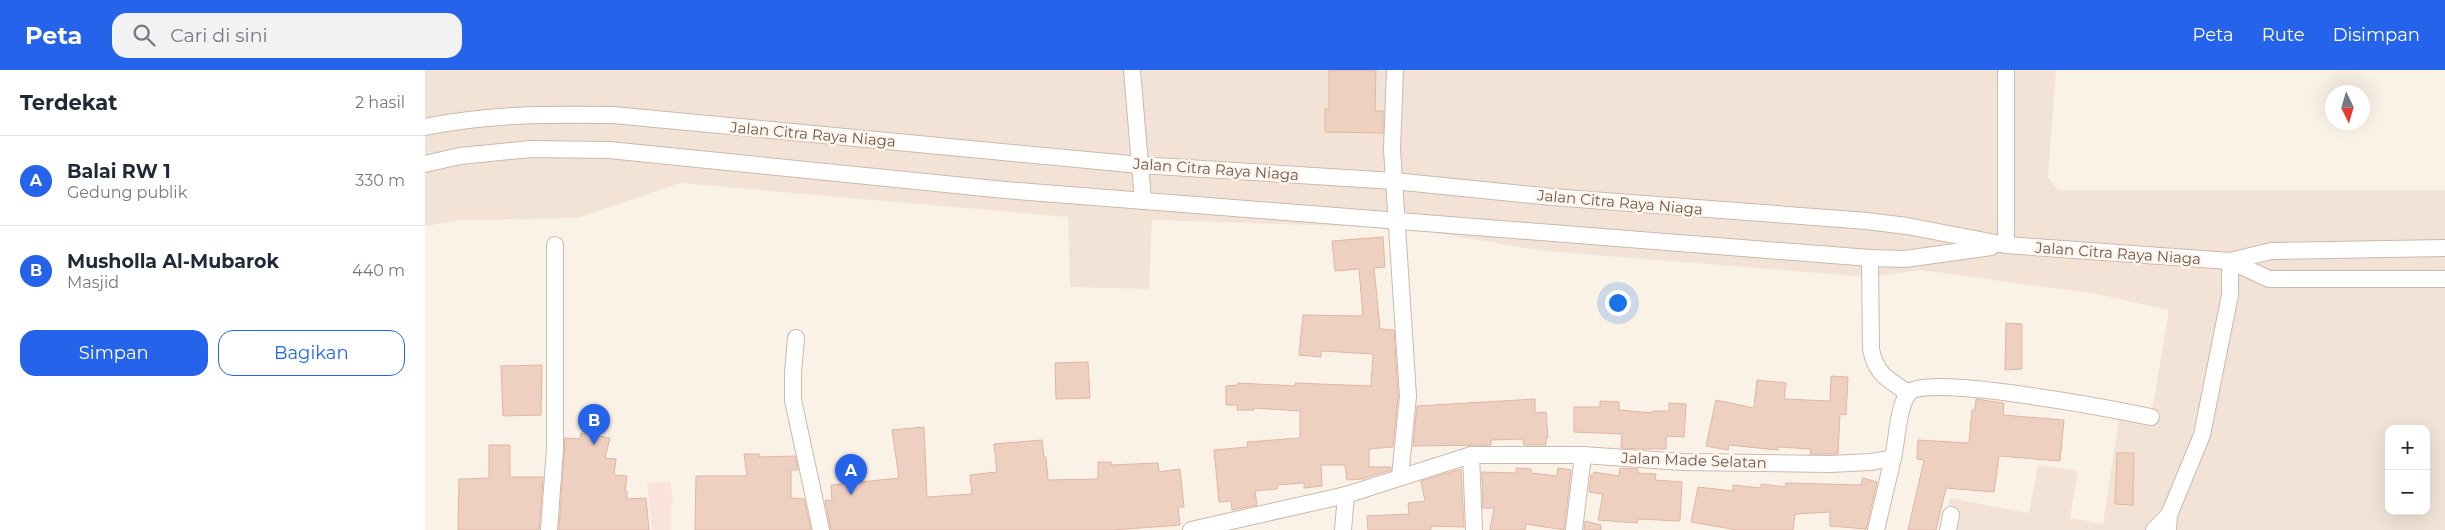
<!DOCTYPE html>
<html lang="id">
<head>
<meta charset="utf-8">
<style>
  body { margin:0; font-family:Montserrat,sans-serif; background:#f2f2f3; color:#1f2937 }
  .controls { position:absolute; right:15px; bottom:15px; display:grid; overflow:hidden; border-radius:10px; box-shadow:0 5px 20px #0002 }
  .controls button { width:45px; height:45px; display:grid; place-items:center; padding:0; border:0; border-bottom:1px solid #e0e1e3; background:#fff; color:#1f2937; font:25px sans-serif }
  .compass { position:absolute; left:1900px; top:15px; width:45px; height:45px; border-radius:50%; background:#fff; box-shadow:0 5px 20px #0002; rotate:175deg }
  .you { position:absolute; left:1192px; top:232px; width:18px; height:18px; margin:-12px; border:4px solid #fff; border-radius:50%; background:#1a73e8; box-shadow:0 0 0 8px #1a73e833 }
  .badge { display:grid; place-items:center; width:32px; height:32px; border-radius:50%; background:#2563eb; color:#fff; font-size:16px; font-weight:700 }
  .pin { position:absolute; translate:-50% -41px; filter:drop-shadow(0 1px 2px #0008) }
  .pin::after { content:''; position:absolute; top:26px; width:18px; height:15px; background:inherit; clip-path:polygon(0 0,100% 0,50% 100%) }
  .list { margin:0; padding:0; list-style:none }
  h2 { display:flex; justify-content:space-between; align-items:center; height:65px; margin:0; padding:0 20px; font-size:21px }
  h2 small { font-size:16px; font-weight:400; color:#747a83 }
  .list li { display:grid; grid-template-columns:32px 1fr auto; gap:15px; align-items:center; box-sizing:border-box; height:90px; padding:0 20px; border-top:1px solid #e0e1e3 }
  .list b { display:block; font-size:19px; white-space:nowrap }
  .list p { margin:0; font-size:16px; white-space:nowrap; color:#747a83 }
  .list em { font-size:16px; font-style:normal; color:#747a83 }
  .actions { display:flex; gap:10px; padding:15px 20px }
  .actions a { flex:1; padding:11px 0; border:1px solid #2563eb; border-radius:15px; text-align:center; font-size:18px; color:#2563eb }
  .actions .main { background:#2563eb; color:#fff }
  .icon { flex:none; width:28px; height:28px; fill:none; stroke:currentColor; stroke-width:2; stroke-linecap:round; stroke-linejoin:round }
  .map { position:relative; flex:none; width:2020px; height:460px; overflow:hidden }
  header { display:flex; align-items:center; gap:30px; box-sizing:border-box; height:70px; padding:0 25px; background:#2563eb; color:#fff }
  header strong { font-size:24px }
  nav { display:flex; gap:28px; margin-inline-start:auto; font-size:18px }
  .search { width:350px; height:45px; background:#f2f2f3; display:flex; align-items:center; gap:12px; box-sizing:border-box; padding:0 18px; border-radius:15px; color:#747a83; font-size:19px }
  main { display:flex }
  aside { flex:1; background:#fff }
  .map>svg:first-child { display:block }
  .residential { fill:#f2e3d6; fill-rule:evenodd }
  .commercial { fill:#fae3db }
  .building { fill:#eed0c0; stroke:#e0b6a2 }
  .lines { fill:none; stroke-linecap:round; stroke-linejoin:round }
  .minor-casing { stroke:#ccb9ae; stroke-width:18 }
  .minor { stroke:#fff; stroke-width:16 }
  .labels { text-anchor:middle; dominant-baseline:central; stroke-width:5; stroke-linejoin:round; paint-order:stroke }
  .street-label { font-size:15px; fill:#73584d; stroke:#fef6ed }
</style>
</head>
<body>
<header>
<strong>Peta</strong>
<div class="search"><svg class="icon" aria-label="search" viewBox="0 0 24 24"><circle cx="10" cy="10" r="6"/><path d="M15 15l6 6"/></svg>Cari di sini</div>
<nav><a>Peta</a><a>Rute</a><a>Disimpan</a></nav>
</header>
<main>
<aside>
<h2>Terdekat<small>2 hasil</small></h2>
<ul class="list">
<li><span class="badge">A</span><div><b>Balai RW 1</b><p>Gedung publik</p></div><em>330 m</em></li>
<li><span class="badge">B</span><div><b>Musholla Al-Mubarok</b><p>Masjid</p></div><em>440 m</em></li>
</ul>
<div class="actions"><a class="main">Simpan</a><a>Bagikan</a></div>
</aside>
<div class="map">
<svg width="2020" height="460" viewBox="0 0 2020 460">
  <rect width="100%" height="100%" fill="#fbf2e7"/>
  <path class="residential" d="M0 0H1631L1623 107 1633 120H2020V460H1518L1525 428 1604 443 1613 395 1653 401 1645 448 1678 454 1694 349 1725 352 1744 240 1671 224 1497 200 1445 207 1119 181 981 158 727 150 724 219 645 217 643 147 255 113 153 148 37 150 0 156ZM1964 359H2001V441H1964Z"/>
  <polygon class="commercial" points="245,411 248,432 246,436 246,460 227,460 222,413"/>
  <g class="building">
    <polygon points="904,0 951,0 950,41 958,41 958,63 900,62 900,39 904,39"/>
    <polygon points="958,167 960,197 949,198 955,259 969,260 973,326 968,377 944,379 944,397 966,397 966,400 937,409 922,410 920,395 896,395 897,416 879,418 879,413 852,415 852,419 830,421 832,435 807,440 806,431 794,432 789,380 823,377 822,372 875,368 875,341 829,338 829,340 812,340 813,335 801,335 801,316 813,315 813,313 870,316 870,313 946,316 948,284 896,281 896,287 874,285 878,245 938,246 934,199 910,201 907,171"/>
    <polygon points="1581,253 1597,254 1597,299 1580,300"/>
    <polygon points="663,292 665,328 631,329 630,293"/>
    <polygon points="117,295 116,345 78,346 76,296"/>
    <polygon points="1406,306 1423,307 1421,345 1415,344 1413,384 1385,384 1386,379 1353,377 1353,380 1304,375 1303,380 1281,376 1291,330 1329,338 1332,310 1361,313 1359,329 1405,331"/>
    <polygon points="1110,329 1110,343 1121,342 1123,368 1121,368 1121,375 1099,375 1098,369 1066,370 1066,375 988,376 992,336"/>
    <polygon points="1551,329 1579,333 1578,345 1639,350 1635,391 1574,386 1569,422 1521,418 1511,460 1483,460 1499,390 1492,389 1493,370 1544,373 1547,340 1550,340"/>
    <polygon points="1175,331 1194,332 1194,340 1228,343 1228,341 1244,341 1244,333 1261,334 1259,367 1241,366 1241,379 1214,379 1196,378 1197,364 1149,362 1149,337 1175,337"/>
    <polygon points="499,357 502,427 547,424 545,405 572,402 569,374 617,370 619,387 621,387 623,410 673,409 673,392 686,392 686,395 733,393 734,402 755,399 759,437 753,437 755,455 688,460 406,460 400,430 407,431 406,415 474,408 467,360"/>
    <polygon points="156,363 185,368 180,388 191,389 189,405 202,406 200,421 202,421 202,429 221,428 224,460 134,460 140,368 155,369"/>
    <polygon points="64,375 85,375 85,407 118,407 114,460 33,460 34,409 64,408"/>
    <polygon points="1692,383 1709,383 1708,435 1690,434"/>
    <polygon points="319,384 334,384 334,387 370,386 373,400 366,400 366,428 379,429 386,460 270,460 271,406 322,406"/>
    <polygon points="1091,398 1106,399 1106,403 1132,406 1133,398 1146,400 1139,460 1101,454 1100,460 1065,460 1069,438 1058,438 1057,402 1091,403"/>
    <polygon points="1195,398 1213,399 1213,403 1231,404 1230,410 1257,412 1255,451 1213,449 1212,453 1173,450 1178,424 1164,422 1166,405 1168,405 1169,402 1194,406"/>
    <polygon points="1036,399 1039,457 1006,456 1006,460 943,460 942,446 984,444 983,433 1000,431 996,411"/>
    <polygon points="1438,408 1452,412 1441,459 1405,456 1405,442 1370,444 1368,460 1312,460 1266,452 1273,417 1308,421 1308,415 1336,418 1336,414 1360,417 1361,413 1436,415"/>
    <polygon points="1160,451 1176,455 1176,460 1159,460"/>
  </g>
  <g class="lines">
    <g class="minor-casing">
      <g id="minor">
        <polyline points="707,0 718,131"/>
        <polyline points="970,0 967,79 983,326 975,407"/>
        <polyline points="1581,0 1581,175"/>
        <path d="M0 57C62 44 125 44 188 45L715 95 969 111 1127 127 1442 151 1482 156 1581 175 1805 191 1846 181 2020 178"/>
        <polyline points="0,94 35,86 106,79 184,80 580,120 1445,188 1480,189 1566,177"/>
        <path d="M1445 188 1446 279C1451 305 1463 309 1483 323"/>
        <polyline points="1805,191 1844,209 2020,209"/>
        <polyline points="371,268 368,303 368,330 396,460"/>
        <polyline points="1046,385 1049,460"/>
        <polyline points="124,460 130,379 130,175"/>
        <path d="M766 460 921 425 1046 385H1158L1258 392 1405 394 1446 392 1468 388C1472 371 1473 332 1485 322 1505 304 1692 340 1726 347"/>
        <polyline points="918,460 921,425"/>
        <polyline points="1149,460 1158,385"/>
        <polyline points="1451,460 1468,388"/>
        <polyline points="1523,460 1526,445"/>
        <polyline points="1729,460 1744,445"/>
        <polyline points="1743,460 1744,445 1777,365 1805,225 1805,191"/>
      </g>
    </g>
    <use href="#minor" class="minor"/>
  </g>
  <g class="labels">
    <g class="street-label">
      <text transform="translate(388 64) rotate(5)">Jalan Citra Raya Niaga</text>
      <text transform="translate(791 99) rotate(4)">Jalan Citra Raya Niaga</text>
      <text transform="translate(1195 132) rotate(5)">Jalan Citra Raya Niaga</text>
      <text transform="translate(1693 183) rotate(4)">Jalan Citra Raya Niaga</text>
      <text transform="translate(1269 390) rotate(2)">Jalan Made Selatan</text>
    </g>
  </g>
</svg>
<div class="controls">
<button>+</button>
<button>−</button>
</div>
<svg class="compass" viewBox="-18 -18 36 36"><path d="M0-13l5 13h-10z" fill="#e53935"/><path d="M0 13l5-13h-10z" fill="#747a83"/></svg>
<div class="you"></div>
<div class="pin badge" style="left:426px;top:425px">A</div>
<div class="pin badge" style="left:169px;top:375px">B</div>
</div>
</main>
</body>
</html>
